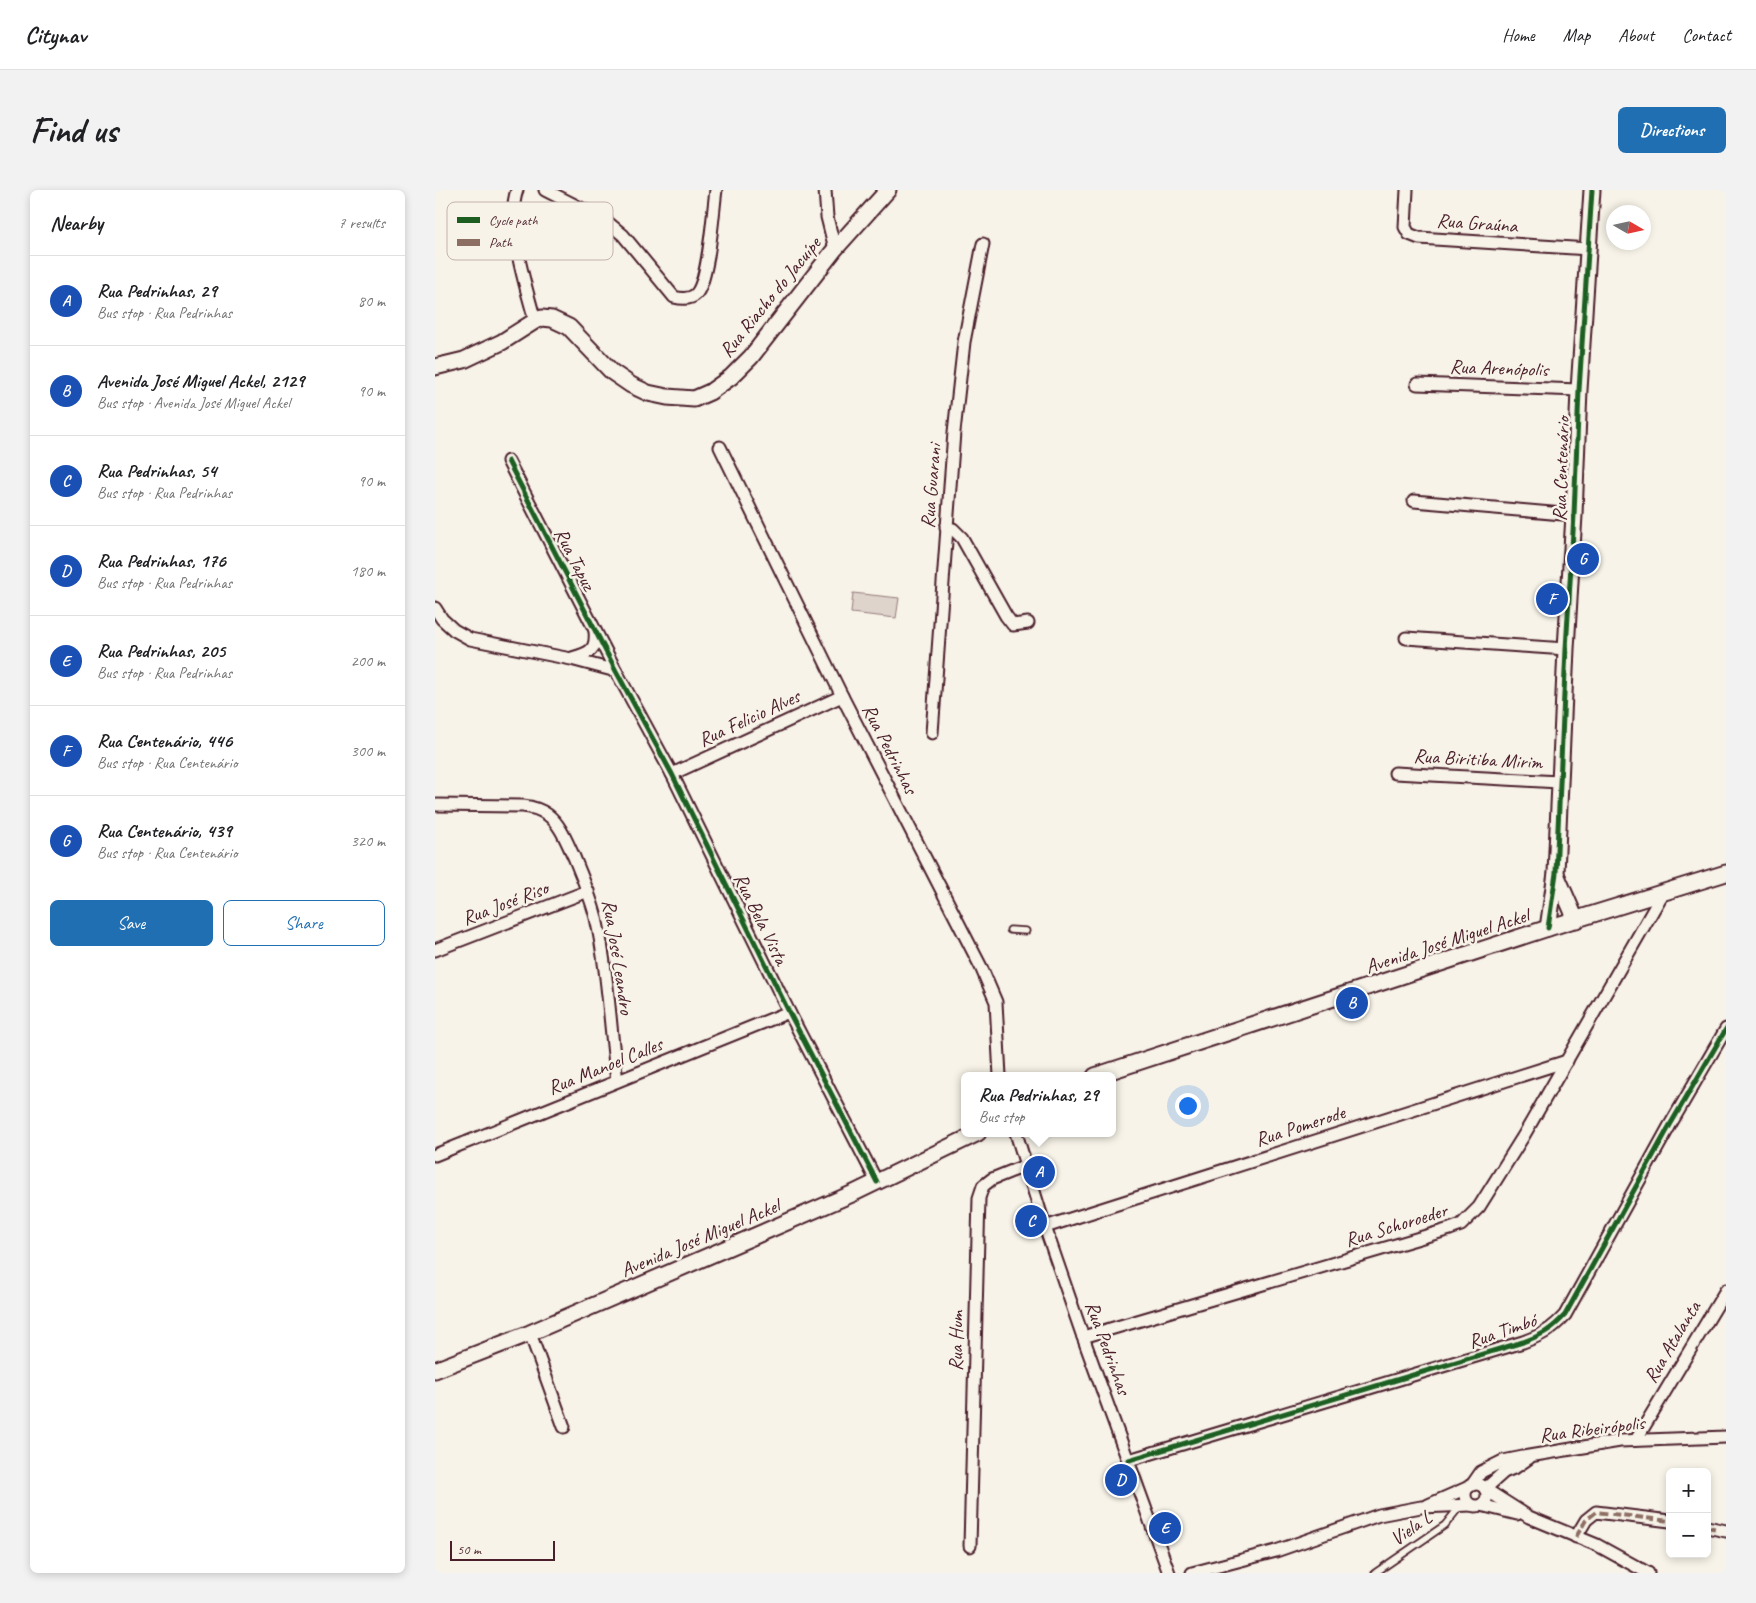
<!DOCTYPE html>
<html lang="en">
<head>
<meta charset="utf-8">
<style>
  body { margin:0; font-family:Caveat,sans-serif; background:#f2f2f2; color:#202124 }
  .controls { position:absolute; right:15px; bottom:15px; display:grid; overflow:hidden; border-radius:8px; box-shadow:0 2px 8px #0003 }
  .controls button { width:45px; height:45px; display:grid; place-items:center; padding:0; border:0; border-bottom:1px solid #e0e0e0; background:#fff; color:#202124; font:25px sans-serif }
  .compass { position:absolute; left:1171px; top:15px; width:45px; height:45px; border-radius:50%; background:#fff; box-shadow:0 2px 8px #0003; rotate:99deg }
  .scale { position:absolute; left:15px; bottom:12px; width:105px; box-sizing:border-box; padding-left:5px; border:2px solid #4a1f2b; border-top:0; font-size:14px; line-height:18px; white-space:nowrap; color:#4a1f2b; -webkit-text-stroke:4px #f7f3e8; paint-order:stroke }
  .you { position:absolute; left:752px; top:915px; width:18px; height:18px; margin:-12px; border:4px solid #fff; border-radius:50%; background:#1a73e8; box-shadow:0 0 0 8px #1a73e833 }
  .badge { display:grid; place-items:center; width:32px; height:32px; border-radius:50%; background:#1f6fb2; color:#fff; font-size:16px; font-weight:700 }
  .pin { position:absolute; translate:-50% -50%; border:2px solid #fff; box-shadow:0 1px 5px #0006 }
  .popup { position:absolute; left:526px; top:882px; width:155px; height:65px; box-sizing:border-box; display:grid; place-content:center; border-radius:8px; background:#fff; filter:drop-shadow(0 1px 4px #0005); font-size:16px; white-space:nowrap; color:#757577 }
  .popup b { font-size:19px; color:#202124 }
  .popup::after { content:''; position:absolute; left:50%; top:100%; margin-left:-10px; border:10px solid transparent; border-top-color:#fff }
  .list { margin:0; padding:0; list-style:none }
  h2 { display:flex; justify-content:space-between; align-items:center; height:65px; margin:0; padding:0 20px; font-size:21px }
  h2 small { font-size:16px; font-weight:400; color:#757577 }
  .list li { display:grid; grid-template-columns:32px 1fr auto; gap:15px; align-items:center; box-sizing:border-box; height:90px; padding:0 20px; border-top:1px solid #e0e0e0 }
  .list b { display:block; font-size:19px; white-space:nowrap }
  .list p { margin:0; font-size:16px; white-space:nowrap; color:#757577 }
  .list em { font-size:16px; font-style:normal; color:#757577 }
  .actions { display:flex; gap:10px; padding:15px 20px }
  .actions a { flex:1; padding:11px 0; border:1px solid #1f6fb2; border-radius:8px; text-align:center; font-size:18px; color:#1f6fb2 }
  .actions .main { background:#1f6fb2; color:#fff }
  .map { position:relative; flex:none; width:1291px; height:1383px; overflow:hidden; border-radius:8px }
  header { display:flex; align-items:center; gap:30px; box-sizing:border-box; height:70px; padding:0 25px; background:#fff; border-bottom:1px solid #e0e0e0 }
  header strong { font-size:24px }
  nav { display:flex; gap:28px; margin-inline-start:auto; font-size:18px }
  .intro { display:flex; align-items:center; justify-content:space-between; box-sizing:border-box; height:120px; padding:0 30px }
  h1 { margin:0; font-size:35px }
  .button { padding:12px 22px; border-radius:8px; background:#1f6fb2; color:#fff; font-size:18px; font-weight:700 }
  main { display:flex; gap:30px; padding:0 30px }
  aside { flex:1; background:#fff; border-radius:8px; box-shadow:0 2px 8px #0003 }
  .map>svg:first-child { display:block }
  .grass { fill:#ded4cc; stroke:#947a7c }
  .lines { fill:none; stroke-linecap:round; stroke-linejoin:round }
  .lane-casing { stroke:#4a1f2b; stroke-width:9 }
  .street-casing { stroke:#4a1f2b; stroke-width:15 }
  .secondary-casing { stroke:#4a1f2b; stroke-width:19 }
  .lane { stroke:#f7f3e8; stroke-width:5.5 }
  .street { stroke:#f7f3e8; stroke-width:11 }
  .secondary { stroke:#f7f3e8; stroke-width:15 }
  .quiet { stroke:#8d6e63; stroke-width:4; stroke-dasharray:8 4; stroke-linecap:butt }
  .cycleway-casing { stroke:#f7f3e8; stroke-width:8 }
  .cycleway { stroke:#1b5e20; stroke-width:5 }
  .labels { text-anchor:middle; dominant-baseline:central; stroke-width:5; stroke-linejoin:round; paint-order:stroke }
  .street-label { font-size:20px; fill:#4a1f2b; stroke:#f7f3e8 }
  .key { fill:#f7f3e8; stroke:#c3b3af; stroke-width:1 }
  .key-label { font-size:14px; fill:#4a1f2b }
</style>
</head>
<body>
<header>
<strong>Citynav</strong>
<nav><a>Home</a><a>Map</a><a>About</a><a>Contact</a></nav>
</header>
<div class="intro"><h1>Find us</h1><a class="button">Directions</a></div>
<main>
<aside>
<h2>Nearby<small>7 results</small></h2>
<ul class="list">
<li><span class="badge" style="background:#1a4fb4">A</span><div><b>Rua Pedrinhas, 29</b><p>Bus stop · Rua Pedrinhas</p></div><em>80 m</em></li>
<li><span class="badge" style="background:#1a4fb4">B</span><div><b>Avenida José Miguel Ackel, 2129</b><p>Bus stop · Avenida José Miguel Ackel</p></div><em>90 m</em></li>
<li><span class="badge" style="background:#1a4fb4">C</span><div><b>Rua Pedrinhas, 54</b><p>Bus stop · Rua Pedrinhas</p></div><em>90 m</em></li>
<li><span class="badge" style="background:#1a4fb4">D</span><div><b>Rua Pedrinhas, 176</b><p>Bus stop · Rua Pedrinhas</p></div><em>180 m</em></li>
<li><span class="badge" style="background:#1a4fb4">E</span><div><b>Rua Pedrinhas, 205</b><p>Bus stop · Rua Pedrinhas</p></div><em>200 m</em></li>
<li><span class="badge" style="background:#1a4fb4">F</span><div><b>Rua Centenário, 446</b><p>Bus stop · Rua Centenário</p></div><em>300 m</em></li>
<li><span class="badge" style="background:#1a4fb4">G</span><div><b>Rua Centenário, 439</b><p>Bus stop · Rua Centenário</p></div><em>320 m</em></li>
</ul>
<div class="actions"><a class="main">Save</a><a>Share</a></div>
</aside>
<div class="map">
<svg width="1291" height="1383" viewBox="0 0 1291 1383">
  <rect width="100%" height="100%" fill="#f7f3e8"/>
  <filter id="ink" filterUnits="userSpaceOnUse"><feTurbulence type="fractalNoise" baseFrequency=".02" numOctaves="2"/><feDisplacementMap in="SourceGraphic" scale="10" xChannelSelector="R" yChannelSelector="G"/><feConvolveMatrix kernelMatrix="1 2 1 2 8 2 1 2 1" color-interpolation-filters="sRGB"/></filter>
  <g filter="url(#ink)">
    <polygon class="grass" points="418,403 464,408 461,428 416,423"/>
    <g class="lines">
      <g class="lane-casing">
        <g id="lane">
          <polyline points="575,740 591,741"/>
          <polyline points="940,1383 1010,1335 1026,1315"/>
        </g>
      </g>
      <g class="street-casing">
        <g id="street">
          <path d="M82 0C70 34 91 96 100 131"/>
          <path d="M110 0 171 31 188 45 239 107C247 109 255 110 261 104 274 90 278 21 281 0"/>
          <polyline points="390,0 392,27 400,59"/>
          <polyline points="972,0 970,37 974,44 984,48 1154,59"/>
          <polyline points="982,194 1144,200"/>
          <polyline points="285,257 407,506 546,777 561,812 565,886"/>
          <polyline points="73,271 181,481 237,584 354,822 442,992"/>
          <polyline points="979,311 1139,325"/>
          <polyline points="511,337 518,339 527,348 571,426 578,435 593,433"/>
          <polyline points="0,418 7,429 19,440 35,449 136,469 181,481"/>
          <polyline points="971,448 1131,459"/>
          <path d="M137 468C154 463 162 461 160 441"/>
          <polyline points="497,543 519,242 529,152 548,54"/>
          <polyline points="960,583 1124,592"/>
          <polyline points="237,584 407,506"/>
          <path d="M0 615 88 616C97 617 105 619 113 625 126 635 132 653 139 667 147 687 156 707 161 728 173 781 175 837 182 891"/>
          <polyline points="0,760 153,701"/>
          <polyline points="581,943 610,1037 648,1147 734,1383"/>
          <polyline points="0,965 354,822"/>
          <polyline points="610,1037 1132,871"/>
          <polyline points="95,1143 129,1237"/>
          <polyline points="648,1147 1015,1039 1026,1035 1044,1017 1089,945 1228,703"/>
          <polyline points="1201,1250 1291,1100"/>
          <polyline points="1094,1268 1081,1277 1069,1282 1050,1299 1094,1327 1162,1355 1213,1383"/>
          <path d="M694 1270 1088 1152C1107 1145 1116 1140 1130 1125L1235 935 1291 839"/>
          <circle cx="1041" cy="1305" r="11"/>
          <polyline points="1037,1295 1046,1282 1068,1271 1088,1267 1185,1251 1291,1247"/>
          <polyline points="993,1315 1034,1297"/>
          <polyline points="1046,1315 1082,1324"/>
          <polyline points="1272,1337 1291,1341"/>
          <polyline points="1141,1347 1151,1330 1161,1322 1235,1331"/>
          <polyline points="535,1356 544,1008 548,996 557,989 592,975"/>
          <polyline points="757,1383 841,1361 944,1325 986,1317 1036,1315"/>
        </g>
      </g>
      <g class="secondary-casing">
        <g id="secondary">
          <polyline points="0,177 29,170 67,152 100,131 107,128 117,129 134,137 177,182 196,195 213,203 232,207 259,209 275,202 296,187 316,167 400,59 453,0"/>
          <polyline points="1121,684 1141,730"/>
          <polyline points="1113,738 1121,683 1131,459 1139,325 1144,200 1157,0"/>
          <polyline points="660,886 1113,738 1291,683"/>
          <polyline points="0,1180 95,1143 419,1003 543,943"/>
        </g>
      </g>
      <use href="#lane" class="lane"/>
      <use href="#street" class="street"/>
      <use href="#secondary" class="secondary"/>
      <g class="quiet">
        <polyline points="1272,1337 1283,1339"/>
        <polyline points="1141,1347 1151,1330 1161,1322 1235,1331"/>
      </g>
      <g class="cycleway-casing">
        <g id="cycleway">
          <polyline points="73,271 181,481 237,584 354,822 442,992"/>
          <polyline points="1113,738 1121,683 1131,459 1139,325 1144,200 1157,0"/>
          <path d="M694 1270 1088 1152C1107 1145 1116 1140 1130 1125L1235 935 1291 839"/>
        </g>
      </g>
      <use href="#cycleway" class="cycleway"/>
    </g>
  </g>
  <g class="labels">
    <g class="street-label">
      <text transform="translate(1042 33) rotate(4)">Rua Graúna</text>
      <text transform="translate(335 107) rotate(-51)">Rua Riacho do Jacuípe</text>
      <text transform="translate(1064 178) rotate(2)">Rua Arenópolis</text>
      <text transform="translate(1126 279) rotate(-88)">Rua Centenário</text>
      <text transform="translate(496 296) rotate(-85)">Rua Guarani</text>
      <text transform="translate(140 369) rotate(63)">Rua Tapuz</text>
      <text transform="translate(314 528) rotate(-25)">Rua Felicio Alves</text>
      <text transform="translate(455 559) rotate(63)">Rua Pedrinhas</text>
      <text transform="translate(1043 569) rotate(3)">Rua Biritiba Mirim</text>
      <text transform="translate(70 713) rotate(-21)">Rua José Riso</text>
      <text transform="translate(326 729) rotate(64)">Rua Bela Vista</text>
      <text transform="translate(1012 751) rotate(-18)">Avenida José Miguel Ackel</text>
      <text transform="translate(183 767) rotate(81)">Rua José Leandro</text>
      <text transform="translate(170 876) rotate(-22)">Rua Manoel Calles</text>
      <text transform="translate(865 936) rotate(-18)">Rua Pomerode</text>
      <text transform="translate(961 1035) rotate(-17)">Rua Schoroeder</text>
      <text transform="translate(265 1048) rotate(-23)">Avenida José Miguel Ackel</text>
      <text transform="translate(1067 1141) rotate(-19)">Rua Timbó</text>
      <text transform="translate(521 1151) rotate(-89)">Rua Hum</text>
      <text transform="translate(1237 1152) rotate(-59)">Rua Atalanta</text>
      <text transform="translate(673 1158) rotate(70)">Rua Pedrinhas</text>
      <text transform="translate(1157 1239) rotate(-7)">Rua Ribeirópolis</text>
      <text transform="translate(976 1338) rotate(-35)">Viela L</text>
    </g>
  </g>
  <rect x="12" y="12" width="166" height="58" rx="8" class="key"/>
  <rect x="22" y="27" width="23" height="6" fill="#1b5e20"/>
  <rect x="22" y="49" width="23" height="7" fill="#8d6e63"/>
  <g class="key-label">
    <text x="54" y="35">Cycle path</text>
    <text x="54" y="57">Path</text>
  </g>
</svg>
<div class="controls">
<button>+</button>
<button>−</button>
</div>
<svg class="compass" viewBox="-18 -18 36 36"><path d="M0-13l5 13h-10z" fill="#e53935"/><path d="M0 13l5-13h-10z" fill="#757577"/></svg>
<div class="scale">50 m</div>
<div class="you"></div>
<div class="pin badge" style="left:604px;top:982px;background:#1a4fb4">A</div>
<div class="popup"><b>Rua Pedrinhas, 29</b>Bus stop</div>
<div class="pin badge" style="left:917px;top:813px;background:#1a4fb4">B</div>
<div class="pin badge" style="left:596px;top:1031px;background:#1a4fb4">C</div>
<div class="pin badge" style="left:686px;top:1290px;background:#1a4fb4">D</div>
<div class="pin badge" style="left:730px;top:1338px;background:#1a4fb4">E</div>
<div class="pin badge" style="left:1117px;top:409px;background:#1a4fb4">F</div>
<div class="pin badge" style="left:1148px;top:369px;background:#1a4fb4">G</div>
</div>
</main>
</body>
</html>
